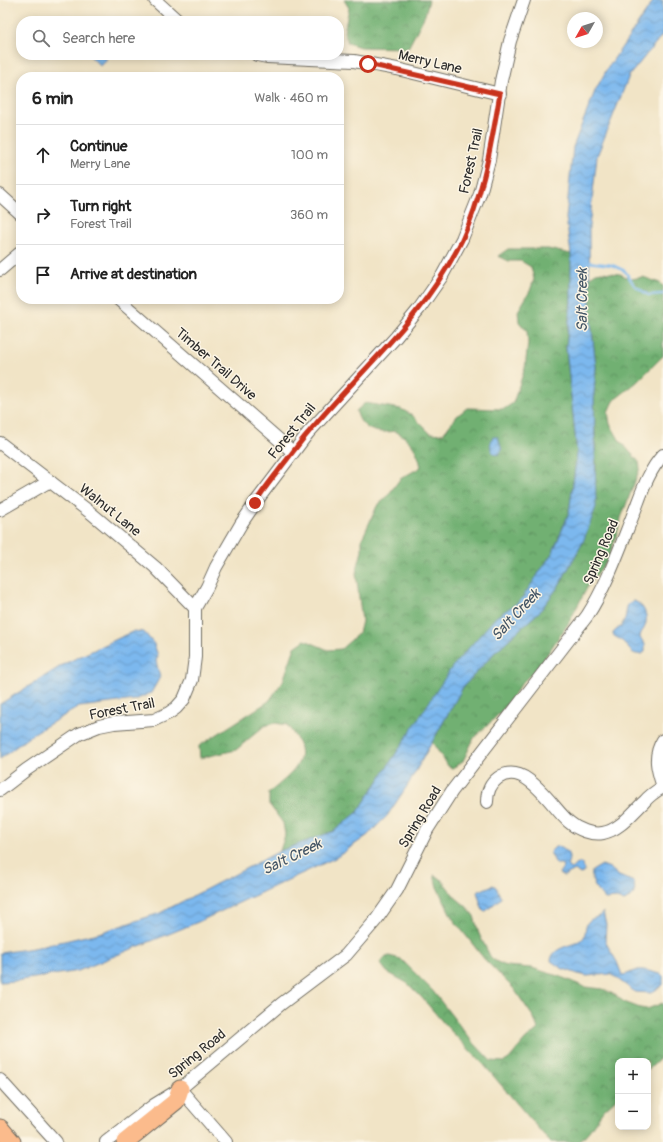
<!DOCTYPE html>
<html lang="en">
<head>
<meta charset="utf-8">
<style>
  body { margin:0; font-family:Pangolin,sans-serif; background:#f2f2f2; color:#222 }
  .controls { position:absolute; right:12px; bottom:12px; display:grid; overflow:hidden; border-radius:8px; box-shadow:0 2px 10px #0003 }
  .controls button { width:36px; height:36px; display:grid; place-items:center; padding:0; border:0; border-bottom:1px solid #e0e0e0; background:#fff; color:#222; font:20px sans-serif }
  .compass { position:absolute; left:567px; top:12px; width:36px; height:36px; border-radius:50%; background:#fff; box-shadow:0 2px 10px #0003; rotate:231deg }
  .stop { position:absolute; width:12px; height:12px; margin:-9px; border:3px solid #c8321e; border-radius:50%; background:#fff }
  .stop.end { background:#c8321e; border-color:#fff; box-shadow:0 1px 4px #0008 }
  .list { margin:0; padding:0; list-style:none }
  h2 { display:flex; justify-content:space-between; align-items:center; height:52px; margin:0; padding:0 16px; font-size:17px }
  h2 small { font-size:13px; font-weight:400; color:#767676 }
  .list li { display:grid; grid-template-columns:26px 1fr auto; gap:12px; align-items:center; box-sizing:border-box; height:60px; padding:0 16px; border-top:1px solid #e0e0e0 }
  .list b { display:block; font-size:15px; white-space:nowrap }
  .list p { margin:0; font-size:13px; white-space:nowrap; color:#767676 }
  .list em { font-size:13px; font-style:normal; color:#767676 }
  .icon { flex:none; width:22px; height:22px; fill:none; stroke:currentColor; stroke-width:2; stroke-linecap:round; stroke-linejoin:round }
  .map { position:relative; flex:none; width:663px; height:1142px; overflow:hidden }
  .search { position:absolute; background:#fff; box-shadow:0 2px 10px #0003; left:16px; top:16px; width:328px; height:44px; display:flex; align-items:center; gap:10px; box-sizing:border-box; padding:0 14px; border-radius:16px; color:#767676; font-size:15px }
  .panel { position:absolute; background:#fff; box-shadow:0 2px 10px #0003; left:16px; top:72px; width:328px; height:232px; border-radius:16px }
  .map>svg:first-child { display:block }
  .forest { fill:url(#forest-crowns); stroke:#4e6e4e }
  .water { fill:url(#water-waves); stroke:#54728c }
  .lines { fill:none; stroke-linecap:round; stroke-linejoin:round }
  .stream { stroke:#7cb8ee; stroke-width:2.5 }
  .minor-casing { stroke:#706c61; stroke-width:14 }
  .highway-casing { stroke:#706c61; stroke-width:19 }
  .minor { stroke:#fff; stroke-width:12 }
  .highway { stroke:#fbbb8c; stroke-width:17 }
  .route { stroke:#c8321e; stroke-width:5 }
  .labels { text-anchor:middle; dominant-baseline:central; stroke-width:3; stroke-linejoin:round; paint-order:stroke }
  .street-label { font-size:14px; fill:#2b2b2b; stroke:#fcf5e5 }
  .water-label { font-size:15px; font-style:italic; fill:#435566; stroke:#fcf5e5 }
</style>
</head>
<body>
<div class="map">
<svg width="663" height="1142" viewBox="0 0 663 1142">
  <defs>
    <pattern id="forest-crowns" width="20" height="18" patternUnits="userSpaceOnUse"><rect width="20" height="18" fill="#71b072"/><path d="M2 6a3 3 0 1 1 6 0M12 15a3 3 0 1 1 6 0" fill="none" stroke="#5d8f5e"/></pattern>
    <pattern id="water-waves" width="16" height="10" patternUnits="userSpaceOnUse"><rect width="16" height="10" fill="#7cb8ee"/><path d="M0 5q4-4 8 0t8 0" fill="none" stroke="#6696c1"/></pattern>
  </defs>
  <rect width="100%" height="100%" fill="#fcf5e5"/>
  <filter id="ink" filterUnits="userSpaceOnUse"><feTurbulence type="fractalNoise" baseFrequency=".025" numOctaves="2"/><feDisplacementMap in="SourceGraphic" scale="8" xChannelSelector="R" yChannelSelector="G"/><feConvolveMatrix kernelMatrix="1 2 1 2 8 2 1 2 1" color-interpolation-filters="sRGB"/></filter>
  <filter id="wash" filterUnits="userSpaceOnUse"><feTurbulence type="fractalNoise" baseFrequency=".012" numOctaves="4" result="noise"/><feDisplacementMap in="SourceGraphic" scale="16" xChannelSelector="R" yChannelSelector="G"/><feGaussianBlur stdDeviation="0.9" result="paint"/><feColorMatrix in="noise" values="0 0 0 0 0 0 0 0 0 0 0 0 0 0 0 0 0 1.4 0 .05"/><feComposite in="paint" operator="in"/></filter>
  <g filter="url(#wash)">
    <rect width="100%" height="100%" fill="#f1e4c6"/>
    <g class="forest">
      <polygon points="344,0 429,0 425,15 408,48 360,47 348,43 344,32 349,8"/>
      <path d="M508 249H548L571 254V298L566 348 577 453 569 513 553 552 520 601 496 617 393 758 358 812 334 831 280 851 285 835 283 823 269 804V793C295 770 315 759 287 725L275 723 264 726 236 750 200 758 199 746 269 701 283 681 295 647 305 640 328 650 341 649 359 633 362 621 356 573 362 551V539L377 506 386 498 400 479 421 467C418 450 410 439 395 431 383 433 370 433 362 423 359 420 358 415 356 411L365 403 401 409 412 415 430 433 443 434 457 416 467 408 504 409 513 403 525 368 528 343 527 331 519 322 518 311 530 291 534 279 531 267 521 261H509L498 256Z"/>
      <polygon points="602,272 620,274 631,279 643,277 660,283 663,286 663,356 637,382 613,401 608,412 610,424 620,441 639,462 640,468 621,518 620,524 608,560 589,584 568,624 539,666 522,683 503,710 474,738 463,761 453,768 448,766 432,742 463,687 496,651 540,611 558,587 583,542 596,469 594,393 596,367 590,313 590,277 596,273"/>
      <polygon points="434,875 440,878 456,898 466,906 474,916 479,934 490,956 495,961 506,966 532,968 561,977 585,987 603,989 615,995 624,1002 640,1008 647,1009 663,1003 663,1056 648,1070 648,1061 618,1061 618,1097 603,1111 589,1131 579,1142 550,1142 484,1065 447,1027 423,999 407,983 387,972 380,963 384,958 389,956 401,959 432,990 470,1039 491,1061 504,1062 509,1059 525,1040 538,1029 534,1018 514,989 485,960 453,919 437,887"/>
    </g>
    <g class="water">
      <polygon points="654,0 663,0 663,34 629,76 597,156 589,227 590,313 596,367 594,393 596,507 583,542 558,587 540,611 496,651 463,687 409,783 387,816 368,835 337,857 198,922 78,971 15,981 0,982 0,953 34,948 99,933 160,913 280,851 334,831 358,812 452,667 496,617 520,601 553,552 569,513 577,453 566,348 571,302 571,254 566,218 573,147 595,91 607,69"/>
      <polygon points="89,55 102,55 107,59 100,66"/>
      <path d="M493 437H498L502 450 498 455C489 454 489 443 493 437Z"/>
      <path d="M633 601C643 603 649 616 645 626 644 630 640 632 640 638L645 644V652L641 654C630 656 629 646 621 640 618 638 615 637 613 635V633C617 629 622 626 624 621 628 613 624 604 633 601Z"/>
      <polygon points="134,631 144,632 154,644 158,656 156,661 160,677 151,693 135,700 79,707 34,733 0,759 0,704 66,663"/>
      <path d="M558 846C567 851 572 854 567 865L569 868 571 869 578 863H581L585 870 583 873 580 874 575 870 564 876 560 875 559 873 562 869 563 866 561 864H556L550 852 555 847Z"/>
      <path d="M602 865 610 868 619 876 634 882C636 893 634 896 624 901L616 898 605 899C598 891 590 883 592 871Z"/>
      <polygon points="493,885 496,887 501,898 486,911 483,911 477,892"/>
      <path d="M603 912 606 925 605 941 617 962 622 975C628 975 632 971 638 970 645 969 654 973 661 974L663 976V985L651 993 635 992 611 974 587 976 578 974 561 968 551 961C552 947 571 946 580 941 588 937 583 928 588 922 592 917 600 918 603 912Z"/>
    </g>
    <g class="lines">
      <polyline class="stream" points="587,262 612,265 625,271 634,285 648,295 663,294"/>
    </g>
  </g>
  <g filter="url(#ink)">
    <g class="lines">
      <g class="minor-casing">
        <g id="minor">
          <polyline points="155,0 178,21"/>
          <polyline points="257,55 267,57 354,61 397,69 500,94"/>
          <polyline points="0,195 21,214"/>
          <polyline points="0,270 21,252"/>
          <polyline points="118,299 293,452"/>
          <polyline points="0,443 91,513 155,567 195,608"/>
          <polyline points="0,510 50,481"/>
          <path d="M663 740C653 756 657 769 663 787"/>
          <polyline points="0,790 26,770 79,734 99,726 114,723 154,720 169,713 176,708 184,699 192,680 195,657 195,608 207,587 216,567 241,524 258,499 308,433 396,337 419,309 442,276 462,239 480,194 489,160 501,81 510,41 524,0"/>
          <path d="M487 802C487 792 490 784 498 778 526 759 552 808 569 822 578 830 592 835 603 833 620 830 632 813 644 802 649 796 656 791 663 787"/>
          <polyline points="0,1080 56,1142"/>
          <polyline points="180,1089 226,1142"/>
          <path d="M106 1142 154 1105 180 1089 281 1004 346 955 376 920 397 890 427 830 452 791 587 616C607 585 619 550 633 515 641 495 648 471 663 455"/>
        </g>
      </g>
      <g class="highway-casing">
        <g id="highway">
          <polyline points="0,1128 12,1142"/>
          <polyline points="125,1142 176,1101 180,1089"/>
        </g>
      </g>
      <use href="#minor" class="minor"/>
      <use href="#highway" class="highway"/>
    </g>
  </g>
  <g class="lines" filter="url(#ink)">
    <path class="route" d="M255 503C263 490 273 478 282 466 291 455 299 443 308 433 362 368 424 318 462 240 484 193 491 144 500 94L368 64"/>
  </g>
  <g class="labels">
    <g class="street-label">
      <text transform="translate(430 62) rotate(13)">Merry Lane</text>
      <text transform="translate(471 161) rotate(-77)">Forest Trail</text>
      <text transform="translate(216 364) rotate(41)">Timber Trail Drive</text>
      <text transform="translate(292 431) rotate(-51)">Forest Trail</text>
      <text transform="translate(110 510) rotate(39)">Walnut Lane</text>
      <text transform="translate(601 552) rotate(-67)">Spring Road</text>
      <text transform="translate(122 709) rotate(-11)">Forest Trail</text>
      <text transform="translate(420 817) rotate(-59)">Spring Road</text>
      <text transform="translate(197 1054) rotate(-39)">Spring Road</text>
    </g>
    <g class="water-label">
      <text transform="translate(582 300) rotate(-90)">Salt Creek</text>
      <text transform="translate(516 615) rotate(-47)">Salt Creek</text>
      <text transform="translate(292 857) rotate(-26)">Salt Creek</text>
    </g>
  </g>
</svg>
<div class="controls">
<button>+</button>
<button>−</button>
</div>
<svg class="compass" viewBox="-18 -18 36 36"><path d="M0-13l5 13h-10z" fill="#e53935"/><path d="M0 13l5-13h-10z" fill="#767676"/></svg>
<div class="stop" style="left:368px;top:64px"></div>
<div class="stop end" style="left:255px;top:503px"></div>
<div class="search"><svg class="icon" aria-label="search" viewBox="0 0 24 24"><circle cx="10" cy="10" r="6"/><path d="M15 15l6 6"/></svg>Search here</div>
<section class="panel">
<h2>6 min<small>Walk · 460 m</small></h2>
<ul class="list">
<li><svg class="icon" aria-label="ahead" viewBox="0 0 24 24"><path d="M12 20V5M6 11l6-6 6 6"/></svg><div><b>Continue</b><p>Merry Lane</p></div><em>100 m</em></li>
<li><svg class="icon" aria-label="right" viewBox="0 0 24 24"><path d="M7 20v-9h11M14 6l5 5-5 5"/></svg><div><b>Turn right</b><p>Forest Trail</p></div><em>360 m</em></li>
<li><svg class="icon" aria-label="arrive" viewBox="0 0 24 24"><path d="M6 21V4h12l-3 4 3 4H6"/></svg><div><b>Arrive at destination</b></div></li>
</ul>
</section>
</div>
</body>
</html>
